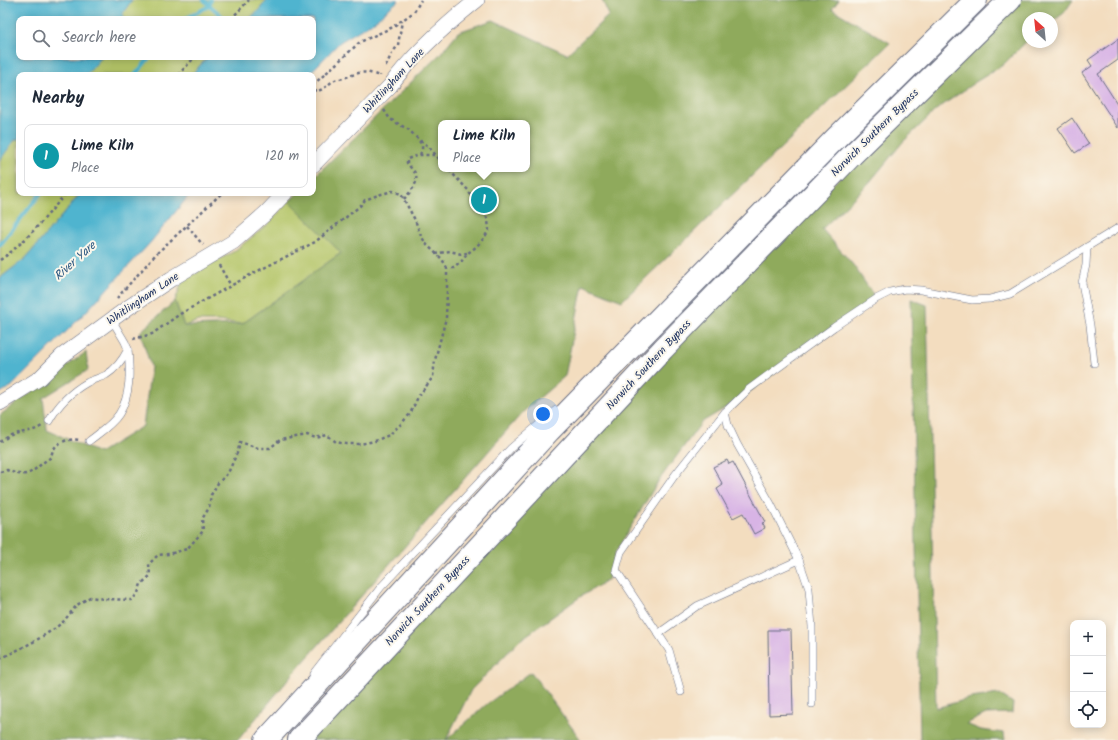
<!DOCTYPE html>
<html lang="en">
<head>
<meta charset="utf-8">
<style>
  body { margin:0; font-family:Kalam,sans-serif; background:#f6f6f7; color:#1f2937 }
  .controls { position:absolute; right:12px; bottom:12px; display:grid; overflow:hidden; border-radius:8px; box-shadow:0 2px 10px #0003 }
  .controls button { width:36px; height:36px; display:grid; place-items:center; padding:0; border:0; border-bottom:1px solid #e0e1e3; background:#fff; color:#1f2937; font:20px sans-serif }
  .compass { position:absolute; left:1022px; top:12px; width:36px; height:36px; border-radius:50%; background:#fff; box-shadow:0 2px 10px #0003; rotate:333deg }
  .you { position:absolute; left:543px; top:414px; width:14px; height:14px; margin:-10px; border:3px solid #fff; border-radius:50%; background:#1a73e8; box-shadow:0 0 0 6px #1a73e833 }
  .badge { display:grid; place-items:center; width:26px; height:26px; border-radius:50%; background:#d1495b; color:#fff; font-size:13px; font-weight:700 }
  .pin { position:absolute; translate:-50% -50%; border:2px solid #fff; box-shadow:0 1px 4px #0006 }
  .popup { position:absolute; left:438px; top:120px; width:92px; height:52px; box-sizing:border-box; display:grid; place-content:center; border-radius:8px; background:#fff; filter:drop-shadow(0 1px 3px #0005); font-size:13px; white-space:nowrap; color:#747a83 }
  .popup b { font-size:15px; color:#1f2937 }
  .popup::after { content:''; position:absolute; left:50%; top:100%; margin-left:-8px; border:8px solid transparent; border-top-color:#fff }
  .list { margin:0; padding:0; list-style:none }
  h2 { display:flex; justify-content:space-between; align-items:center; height:52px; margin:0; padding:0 16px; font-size:17px }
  h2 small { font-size:13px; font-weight:400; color:#747a83 }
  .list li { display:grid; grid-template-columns:26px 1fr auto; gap:12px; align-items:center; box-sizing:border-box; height:64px; margin:0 8px 8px; padding:0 8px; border:1px solid #e0e1e3; border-radius:8px }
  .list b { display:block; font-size:15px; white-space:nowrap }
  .list p { margin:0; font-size:13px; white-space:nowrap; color:#747a83 }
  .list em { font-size:13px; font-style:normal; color:#747a83 }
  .icon { flex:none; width:22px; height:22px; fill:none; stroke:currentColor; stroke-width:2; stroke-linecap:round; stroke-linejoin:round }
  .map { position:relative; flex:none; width:1118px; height:740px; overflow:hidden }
  .search { position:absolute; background:#fff; box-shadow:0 2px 10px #0003; left:16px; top:16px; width:300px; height:44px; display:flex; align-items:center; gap:10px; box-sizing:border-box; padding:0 14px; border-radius:8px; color:#747a83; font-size:15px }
  .panel { position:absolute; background:#fff; box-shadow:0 2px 10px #0003; left:16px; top:72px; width:300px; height:124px; border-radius:8px }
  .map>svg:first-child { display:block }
  .green { fill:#b4c568; stroke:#687a63 }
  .forest { fill:#8faa5c; stroke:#556c5d; fill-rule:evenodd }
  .water { fill:#50b4cf; stroke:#367296 }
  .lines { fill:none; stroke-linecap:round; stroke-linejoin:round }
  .stream { stroke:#50b4cf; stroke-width:4 }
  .building { fill:#d8b4e5 }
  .service-casing { stroke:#676c80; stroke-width:8 }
  .minor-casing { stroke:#676c80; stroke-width:16 }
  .trunk-casing { stroke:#676c80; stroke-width:24 }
  .path { stroke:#676c80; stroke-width:2.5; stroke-dasharray:3 3; stroke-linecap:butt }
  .service { stroke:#fff; stroke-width:7 }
  .minor { stroke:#fff; stroke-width:15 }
  .trunk { stroke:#fff; stroke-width:22 }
  .labels { text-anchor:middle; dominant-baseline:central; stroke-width:4; stroke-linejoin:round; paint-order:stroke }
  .street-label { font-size:11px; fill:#1b2f5e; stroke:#fbf7ec }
  .water-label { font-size:12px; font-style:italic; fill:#2b5780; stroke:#fbf7ec }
</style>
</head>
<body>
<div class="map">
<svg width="1118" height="740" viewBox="0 0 1118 740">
  <rect width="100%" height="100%" fill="#fbf7ec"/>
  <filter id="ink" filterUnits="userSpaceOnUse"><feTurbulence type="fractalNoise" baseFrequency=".025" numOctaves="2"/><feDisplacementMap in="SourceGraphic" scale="8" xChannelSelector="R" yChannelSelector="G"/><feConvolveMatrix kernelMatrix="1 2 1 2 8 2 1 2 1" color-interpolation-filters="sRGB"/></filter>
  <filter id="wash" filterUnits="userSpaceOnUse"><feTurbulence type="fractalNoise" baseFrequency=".012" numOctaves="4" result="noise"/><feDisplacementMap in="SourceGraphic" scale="16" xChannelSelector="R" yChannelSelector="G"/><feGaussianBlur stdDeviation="0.9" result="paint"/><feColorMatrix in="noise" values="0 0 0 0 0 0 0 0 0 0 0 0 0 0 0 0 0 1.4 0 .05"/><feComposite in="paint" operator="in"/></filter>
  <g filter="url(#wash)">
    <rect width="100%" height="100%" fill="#f3ddbf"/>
    <g class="green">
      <polygon points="0,0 267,0 259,10 249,19 19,19 19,57 208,57 191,75 19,75 19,193 81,193 26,258 0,278"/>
      <polygon points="289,201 341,253 242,324 217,321 199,321 184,326 175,301 182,282 207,266 233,252 267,225"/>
    </g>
    <g class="forest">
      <path d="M602 0H839L832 9 890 43 622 301 583 285 565 376 523 412 293 674 238 740H0V415L86 352 88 370 43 398 47 430 99 453 143 426 151 367 140 332 175 301 184 326 242 324 341 253 289 201 298 193H313V178L440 54 458 32 493 20 567 54 609 15ZM441 123H527V169H441Z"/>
      <polygon points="1016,0 1073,0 1064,13 1052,22 1052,18 1028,18 1028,40 1003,65 974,83 936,110 902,143 869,183 822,229 854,266 876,299 734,403 702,422 659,480 615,553 608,580 580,597 520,640 471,690 446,740 305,740 666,352"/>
      <polygon points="911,299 927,305 936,708 971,698 999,694 1013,703 1012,713 986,714 966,724 981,730 1004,733 1005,740 920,740"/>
      <polygon points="531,672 581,740 446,740 487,704"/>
    </g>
    <g class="water">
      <polygon points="0,0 132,0 123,13 123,19 19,19 19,57 102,57 87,74 19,75 19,138 14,141 0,160"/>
      <polygon points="267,0 399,0 373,22 340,42 308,75 191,75 208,57 313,57 313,19 249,19 259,10"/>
      <polygon points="81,193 191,193 150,243 81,317 12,386 0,393 0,278 26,258"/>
    </g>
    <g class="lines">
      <g class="stream">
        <polyline points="204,0 225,19"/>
        <polyline points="185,19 209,6 211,0"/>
        <polyline points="135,75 150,57"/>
        <polyline points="0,245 41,193"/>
      </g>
    </g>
    <g id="blocks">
      <g class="building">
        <polygon points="1118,39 1118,60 1098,74 1118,105 1118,128 1082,73 1092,66 1088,60"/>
        <polygon points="1072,118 1089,144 1075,153 1058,128"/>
        <polygon points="727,460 729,464 733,462 765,522 762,523 765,528 754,534 743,513 733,518 717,489 723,485 713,467"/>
        <polygon points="768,630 791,630 793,714 769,715"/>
      </g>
    </g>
  </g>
  <g filter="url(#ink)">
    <use href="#blocks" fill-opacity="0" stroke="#676c80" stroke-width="1"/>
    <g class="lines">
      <g class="service-casing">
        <g id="service">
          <polyline points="1087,247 1086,265 1082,283 1090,325 1094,363"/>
          <path d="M49 421C58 405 72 391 88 382 94 379 100 378 106 375 116 369 123 359 128 349L125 342 112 320"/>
          <path d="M89 441C99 433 112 425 119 414 131 395 130 371 128 349"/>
          <polyline points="659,633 697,606 799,560"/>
          <polyline points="313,674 381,587 511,448 556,410"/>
          <polyline points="681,692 669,650 616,570 621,552 675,475 725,412"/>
          <polyline points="812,704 812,627 809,589 799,560 771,504 737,444 728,425 725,412 749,389 834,327 876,299 890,292 905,289 921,290 972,300 990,299 1010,294 1118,228"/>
        </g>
      </g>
      <g class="minor-casing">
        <g id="minor">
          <path d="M313 165 390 86C412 55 447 24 477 0"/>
          <polyline points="0,403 40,378 62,356 129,307 171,279 233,242 266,213 285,193"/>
        </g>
      </g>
      <g class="trunk-casing">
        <g id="trunk">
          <polyline points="266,740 549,431 835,139 976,0"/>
          <polyline points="299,740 663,349 852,155 1010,0"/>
        </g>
      </g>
      <g class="path">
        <polyline points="231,19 249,0"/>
        <polyline points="386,66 391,55 398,45 402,21"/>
        <polyline points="178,75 195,57"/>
        <polyline points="313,85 360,42 391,28 414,12 421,0"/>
        <path d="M313 90C323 93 327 84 335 80 337 79 341 79 344 78 361 72 362 70 380 76V75"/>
        <polyline points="384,110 390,119 409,130 418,139 428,146 441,161"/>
        <path d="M419 141C423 145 423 150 420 154"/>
        <path d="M404 199C410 192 420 183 415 173 413 170 409 166 407 163V159L420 155H435"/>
        <polyline points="187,226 203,245"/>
        <polyline points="435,254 450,251 461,254 467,253"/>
        <path d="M0 260C26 242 46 217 66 193"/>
        <polyline points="219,265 231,286"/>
        <polyline points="117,298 156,254 222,193"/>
        <polyline points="133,339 152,334 180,314 252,274 315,242 360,206 365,200 378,195 393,191 401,194 415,220 421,236 427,245 442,259 447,268"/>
        <path d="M0 442C3 440 7 437 11 435 22 431 31 433 42 426"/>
        <path d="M0 472 7 470C31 481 32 469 50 458 52 455 52 451 54 449 58 441 72 438 80 440"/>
        <polyline points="0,659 35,641 54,629 63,622 77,605 90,597 104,599 132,600 138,593 141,584 150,576 149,564 158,555 169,554 187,549 203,531 202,519 209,508 211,495 218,483 228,473 238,451 240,442 258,448 270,448 280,440 307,435 316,438 327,435 336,442 346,444 360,444 375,441 389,435 400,425 410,414 418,397 433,377 435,360 446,318 447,291 447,268 454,268 461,262 468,253 476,247 484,238 489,230 488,220 485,214 475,205 472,197 468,190 448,169"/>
      </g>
      <use href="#service" class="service"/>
      <use href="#minor" class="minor"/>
      <use href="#trunk" class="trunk"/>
    </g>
  </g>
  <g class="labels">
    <g class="street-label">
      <text transform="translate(394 81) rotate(-47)">Whitlingham Lane</text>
      <text transform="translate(875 133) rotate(-45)">Norwich Southern Bypass</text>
      <text transform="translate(143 299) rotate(-34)">Whitlingham Lane</text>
      <text transform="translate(649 365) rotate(-47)">Norwich Southern Bypass</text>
      <text transform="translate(428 601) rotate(-47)">Norwich Southern Bypass</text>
    </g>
    <g class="water-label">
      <text transform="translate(75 261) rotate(-42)">River Yare</text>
    </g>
  </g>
</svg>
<div class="controls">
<button>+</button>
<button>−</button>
<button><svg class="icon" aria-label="locate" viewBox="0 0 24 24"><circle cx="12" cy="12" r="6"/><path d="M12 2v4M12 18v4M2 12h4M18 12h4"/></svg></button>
</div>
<svg class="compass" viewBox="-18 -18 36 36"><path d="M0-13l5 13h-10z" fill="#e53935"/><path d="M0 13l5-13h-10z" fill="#747a83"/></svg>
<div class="you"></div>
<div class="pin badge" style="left:484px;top:200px;background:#0f9aa8">1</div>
<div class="popup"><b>Lime Kiln</b>Place</div>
<div class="search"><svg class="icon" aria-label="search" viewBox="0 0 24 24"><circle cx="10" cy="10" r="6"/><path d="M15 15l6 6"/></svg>Search here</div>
<section class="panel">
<h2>Nearby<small></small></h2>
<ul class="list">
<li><span class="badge" style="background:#0f9aa8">1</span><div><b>Lime Kiln</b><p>Place</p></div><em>120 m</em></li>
</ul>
</section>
</div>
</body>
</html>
